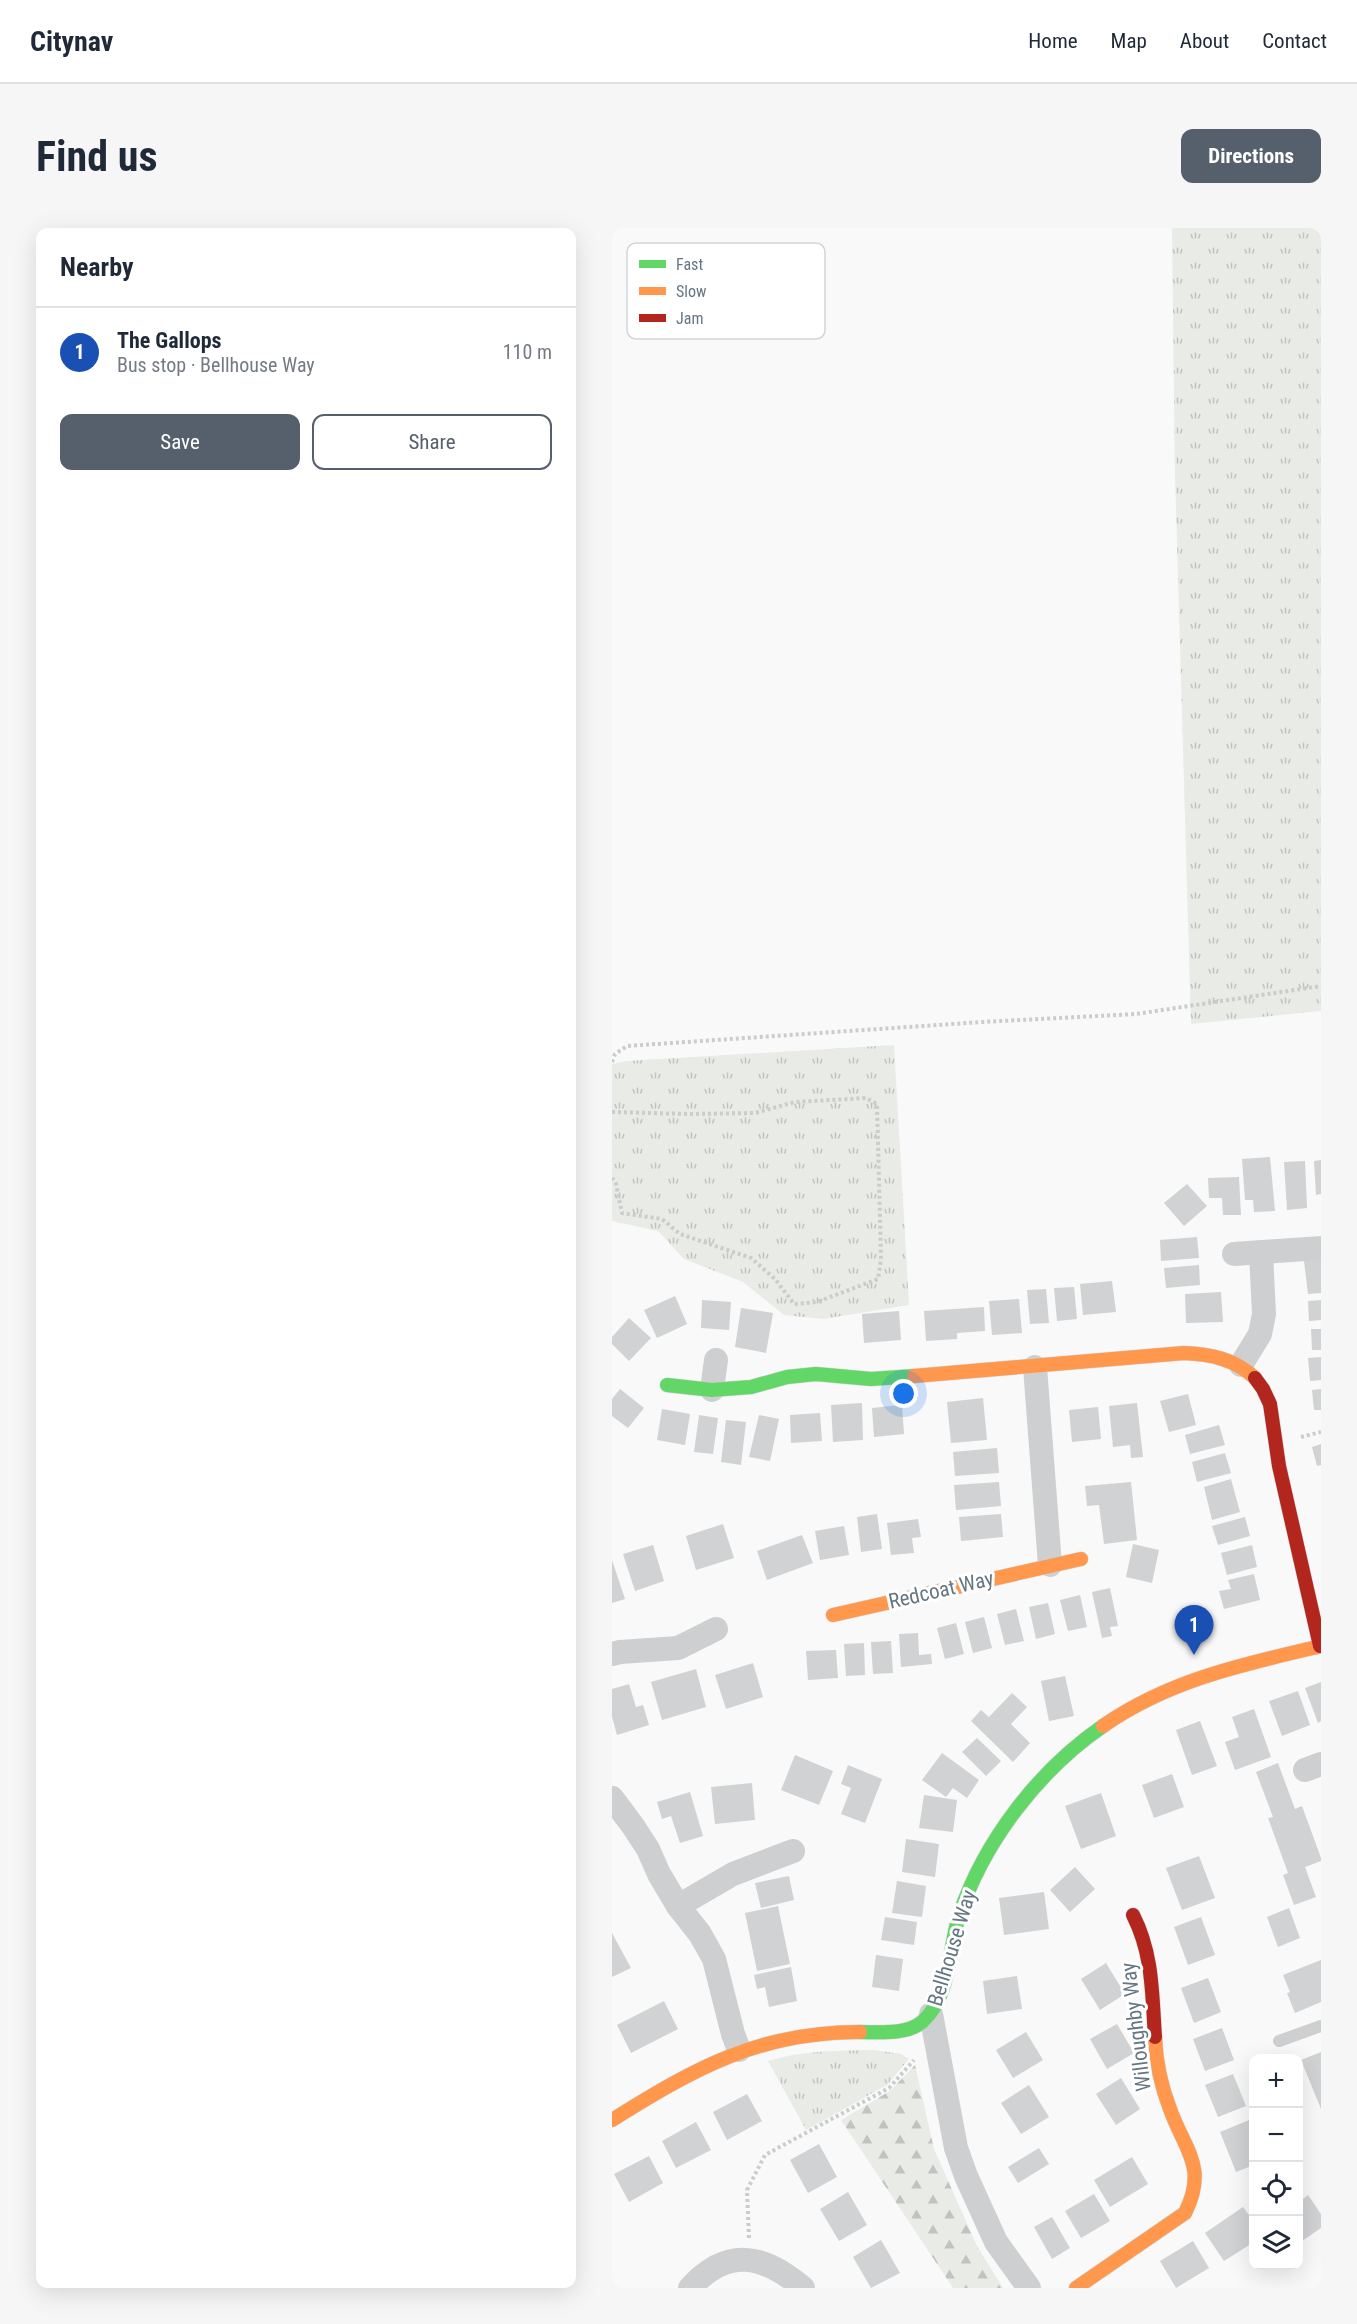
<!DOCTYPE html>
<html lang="en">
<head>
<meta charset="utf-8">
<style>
  body { margin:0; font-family:"Roboto Condensed",sans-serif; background:#f6f6f7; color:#1f2937 }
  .controls { position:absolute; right:18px; bottom:18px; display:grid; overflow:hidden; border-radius:12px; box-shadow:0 6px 24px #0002 }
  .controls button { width:54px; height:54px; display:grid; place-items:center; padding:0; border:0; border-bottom:2px solid #e0e1e3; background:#fff; color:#1f2937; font:30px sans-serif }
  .you { position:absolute; left:292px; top:1166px; width:21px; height:21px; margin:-15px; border:4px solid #fff; border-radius:50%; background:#1a73e8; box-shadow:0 0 0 9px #1a73e833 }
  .badge { display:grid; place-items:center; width:39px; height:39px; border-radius:50%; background:#56606c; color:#fff; font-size:20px; font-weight:700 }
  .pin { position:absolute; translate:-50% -50px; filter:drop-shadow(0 2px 3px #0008) }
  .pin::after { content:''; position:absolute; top:32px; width:21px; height:18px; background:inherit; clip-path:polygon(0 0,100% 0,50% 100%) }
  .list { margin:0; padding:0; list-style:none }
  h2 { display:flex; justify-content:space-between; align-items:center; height:78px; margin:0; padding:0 24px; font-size:26px }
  h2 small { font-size:20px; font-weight:400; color:#747a83 }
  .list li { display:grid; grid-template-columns:39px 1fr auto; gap:18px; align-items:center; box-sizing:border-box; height:90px; padding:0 24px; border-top:2px solid #e0e1e3 }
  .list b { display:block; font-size:22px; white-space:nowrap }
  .list p { margin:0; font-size:20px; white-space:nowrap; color:#747a83 }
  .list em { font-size:20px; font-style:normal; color:#747a83 }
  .actions { display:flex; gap:12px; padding:18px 24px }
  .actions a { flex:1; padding:14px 0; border:2px solid #56606c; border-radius:12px; text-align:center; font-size:21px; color:#56606c }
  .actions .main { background:#56606c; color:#fff }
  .icon { flex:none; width:33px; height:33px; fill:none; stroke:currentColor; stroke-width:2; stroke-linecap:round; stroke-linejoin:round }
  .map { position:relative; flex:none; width:709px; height:2060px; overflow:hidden; border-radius:12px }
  header { display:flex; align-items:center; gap:36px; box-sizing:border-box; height:84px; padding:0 30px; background:#fff; border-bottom:2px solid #e0e1e3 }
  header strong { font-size:28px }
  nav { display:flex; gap:33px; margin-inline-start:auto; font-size:21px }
  .intro { display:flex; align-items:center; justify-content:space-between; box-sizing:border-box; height:144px; padding:0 36px }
  h1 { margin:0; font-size:42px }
  .button { padding:15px 27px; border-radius:12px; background:#56606c; color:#fff; font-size:21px; font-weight:700 }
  main { display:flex; gap:36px; padding:0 36px }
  aside { flex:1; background:#fff; border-radius:12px; box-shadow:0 6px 24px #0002 }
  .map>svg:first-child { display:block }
  .grass { fill:url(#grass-tufts) }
  .forest { fill:url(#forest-firs) }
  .building { fill:#d0d2d3 }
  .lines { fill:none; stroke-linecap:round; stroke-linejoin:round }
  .fast-casing { stroke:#d5d6d7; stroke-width:15 }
  .slow-casing { stroke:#d5d6d7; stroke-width:15 }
  .jam-casing { stroke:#d5d6d7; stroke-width:15 }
  .path { stroke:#cbcccd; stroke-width:4; stroke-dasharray:3 3; stroke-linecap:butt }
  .lane { stroke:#cecfd0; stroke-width:12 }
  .street { stroke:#cecfd0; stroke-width:24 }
  .fast { stroke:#63d668; stroke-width:14 }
  .slow { stroke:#ff974d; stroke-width:14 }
  .jam { stroke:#b3261e; stroke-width:14 }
  .labels { text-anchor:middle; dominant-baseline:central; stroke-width:6; stroke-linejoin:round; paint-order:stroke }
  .street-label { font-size:21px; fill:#657683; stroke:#fff }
  .key { fill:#fff; stroke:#d1d6da; stroke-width:1.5 }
  .key-label { font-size:16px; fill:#657683 }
</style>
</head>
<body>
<header>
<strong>Citynav</strong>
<nav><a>Home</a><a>Map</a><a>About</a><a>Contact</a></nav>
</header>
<div class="intro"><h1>Find us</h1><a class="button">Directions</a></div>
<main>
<aside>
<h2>Nearby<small></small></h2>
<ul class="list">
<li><span class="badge" style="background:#1a4fb4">1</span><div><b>The Gallops</b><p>Bus stop · Bellhouse Way</p></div><em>110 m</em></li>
</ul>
<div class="actions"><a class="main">Save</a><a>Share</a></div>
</aside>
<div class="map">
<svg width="709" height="2060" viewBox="0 0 709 2060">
  <defs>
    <pattern id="grass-tufts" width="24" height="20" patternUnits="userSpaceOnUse" patternTransform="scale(1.5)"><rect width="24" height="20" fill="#e8ebe6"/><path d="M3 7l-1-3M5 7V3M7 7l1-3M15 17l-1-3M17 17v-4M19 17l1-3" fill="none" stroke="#c0c3c0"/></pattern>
    <pattern id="forest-firs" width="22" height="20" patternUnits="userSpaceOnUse" patternTransform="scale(1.5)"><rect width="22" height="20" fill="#e8ebe6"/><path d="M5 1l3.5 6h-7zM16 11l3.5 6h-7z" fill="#c0c3c0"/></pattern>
  </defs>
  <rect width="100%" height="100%" fill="#f9f9f9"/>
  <g class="grass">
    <polygon points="560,0 709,0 709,783 579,796 563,246"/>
    <polygon points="282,817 297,1077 211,1091 172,1087 131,1054 72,1031 46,1003 0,993 0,836 14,833"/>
    <path d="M262 1822 289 1826 297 1831 275 1857 194 1902 156 1833C190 1822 227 1823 262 1822Z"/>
  </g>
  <polygon class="forest" points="303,1837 322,1921 365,2018 391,2060 341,2060 229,1892 278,1863"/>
  <g class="building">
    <polygon points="658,929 663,983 642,984 641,972 633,972 630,931"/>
    <polygon points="709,932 709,966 704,967 702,933"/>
    <polygon points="693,933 695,980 675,982 672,934"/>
    <polygon points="627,949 629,987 611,987 610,970 597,970 596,950"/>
    <polygon points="575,956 595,978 572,998 552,975"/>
    <polygon points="585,1009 587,1030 549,1033 548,1012"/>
    <polygon points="709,1031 709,1065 696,1066 692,1033"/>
    <polygon points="587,1037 588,1057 554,1060 552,1040"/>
    <polygon points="500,1053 504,1084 471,1087 468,1056"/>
    <polygon points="462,1059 465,1091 445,1093 442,1060"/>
    <polygon points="434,1061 437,1095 418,1096 415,1062"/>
    <polygon points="609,1064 611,1094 574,1095 573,1066"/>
    <polygon points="63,1068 75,1096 45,1110 32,1082"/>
    <polygon points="407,1071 410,1105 380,1107 377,1073"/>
    <polygon points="90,1072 119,1074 117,1102 89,1100"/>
    <polygon points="709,1072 709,1092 697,1093 696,1073"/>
    <polygon points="372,1079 373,1103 345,1105 345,1111 314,1113 312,1083"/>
    <polygon points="129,1080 161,1085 154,1125 123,1119"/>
    <polygon points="287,1083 289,1112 252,1115 250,1086"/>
    <polygon points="17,1090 39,1110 17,1133 0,1116 0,1109"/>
    <polygon points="699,1101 709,1101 709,1122 700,1122"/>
    <polygon points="709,1129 709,1152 698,1153 696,1130"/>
    <polygon points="8,1161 32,1180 16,1200 0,1188 0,1171"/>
    <polygon points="709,1161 709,1182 702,1182 700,1162"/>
    <polygon points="576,1166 584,1197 557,1204 548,1173"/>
    <polygon points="371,1170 375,1212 339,1215 335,1174"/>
    <polygon points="250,1175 251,1212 221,1214 219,1177"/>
    <polygon points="525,1175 531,1229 519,1230 518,1217 501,1219 497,1178"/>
    <polygon points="290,1177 292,1206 262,1209 260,1180"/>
    <polygon points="486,1179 489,1211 460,1214 457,1182"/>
    <polygon points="50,1181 78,1186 73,1217 45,1212"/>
    <polygon points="208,1185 210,1213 179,1215 178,1187"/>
    <polygon points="87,1187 106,1190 101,1226 82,1224"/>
    <polygon points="147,1187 167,1191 158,1233 137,1229"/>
    <polygon points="114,1192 134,1194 129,1237 109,1234"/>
    <polygon points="607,1197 613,1217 578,1226 573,1207"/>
    <polygon points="709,1216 709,1237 705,1238 700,1219"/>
    <polygon points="385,1220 387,1245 343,1248 341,1224"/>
    <polygon points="613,1225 619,1245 585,1254 580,1234"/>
    <polygon points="619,1251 628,1284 600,1292 592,1259"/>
    <polygon points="387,1254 389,1278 344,1282 342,1257"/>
    <polygon points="519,1254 525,1312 492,1316 487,1277 475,1278 473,1258"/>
    <polygon points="265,1286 270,1321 249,1324 245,1289"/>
    <polygon points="389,1286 391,1309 349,1313 347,1289"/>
    <polygon points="633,1289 638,1308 606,1317 600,1298"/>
    <polygon points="306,1291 309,1309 300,1310 302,1325 279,1327 275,1295"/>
    <polygon points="111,1296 122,1330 84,1342 74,1308"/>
    <polygon points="232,1298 237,1327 208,1332 203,1303"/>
    <polygon points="190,1307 201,1335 155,1352 145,1323"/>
    <polygon points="521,1316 547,1322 540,1355 514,1349"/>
    <polygon points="41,1317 52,1353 23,1363 11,1326"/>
    <polygon points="640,1317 645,1339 615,1347 609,1325"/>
    <polygon points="0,1332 13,1371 0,1375"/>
    <polygon points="642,1346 648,1372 612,1381 607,1363 619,1361 616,1352"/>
    <polygon points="498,1360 506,1398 498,1399 500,1408 490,1410 480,1364"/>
    <polygon points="468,1367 475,1399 456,1403 448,1372"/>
    <polygon points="436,1375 443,1406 424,1411 417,1379"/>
    <polygon points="404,1381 412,1413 393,1417 385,1386"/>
    <polygon points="372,1389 380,1420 361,1425 353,1394"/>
    <polygon points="344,1395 352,1426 333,1431 325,1400"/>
    <polygon points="306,1405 307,1427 319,1426 320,1436 289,1439 287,1406"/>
    <polygon points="279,1413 281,1445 261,1446 259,1414"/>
    <polygon points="252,1415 253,1447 234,1448 232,1416"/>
    <polygon points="224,1422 226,1450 196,1452 194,1423"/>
    <polygon points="141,1435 151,1469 114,1481 103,1447"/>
    <polygon points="84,1441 94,1479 50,1492 39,1454"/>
    <polygon points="453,1448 462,1488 437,1493 429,1453"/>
    <polygon points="709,1454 709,1493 706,1495 693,1460"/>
    <polygon points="17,1456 24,1479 31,1477 37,1497 5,1507 0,1489 0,1461"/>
    <polygon points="686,1463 698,1497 670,1508 657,1473"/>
    <polygon points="400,1465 415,1479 399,1496 418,1515 401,1534 359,1493 369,1482 377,1489"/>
    <polygon points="642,1481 659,1529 623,1542 613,1514 627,1509 620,1489"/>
    <polygon points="588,1493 605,1538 580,1547 564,1502"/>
    <polygon points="365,1510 389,1533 374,1548 350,1524"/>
    <polygon points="330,1525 367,1552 355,1570 341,1560 334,1569 310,1552"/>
    <polygon points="183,1527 221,1543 207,1577 169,1562"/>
    <polygon points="666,1535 683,1581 690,1578 709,1630 709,1633 693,1639 704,1669 682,1677 671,1647 676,1645 656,1590 661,1589 644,1544"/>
    <polygon points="236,1537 270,1551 253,1595 229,1586 239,1560 229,1556"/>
    <polygon points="560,1546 572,1579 542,1590 530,1557"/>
    <polygon points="140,1555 143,1592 103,1596 99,1559"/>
    <polygon points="78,1564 91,1608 68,1615 59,1588 50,1591 45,1574"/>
    <polygon points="489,1565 504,1608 469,1621 453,1578"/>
    <polygon points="312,1567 345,1572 341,1604 307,1600"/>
    <polygon points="294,1611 327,1616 323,1649 290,1644"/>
    <polygon points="587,1628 603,1670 570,1682 554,1640"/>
    <polygon points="463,1639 483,1661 458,1684 438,1662"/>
    <polygon points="177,1648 182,1672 149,1680 143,1655"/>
    <polygon points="285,1653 314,1658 310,1689 280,1685"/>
    <polygon points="432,1664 437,1701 392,1707 387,1670"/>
    <polygon points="166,1678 178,1736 145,1743 133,1685"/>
    <polygon points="677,1680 688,1710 666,1719 655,1689"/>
    <polygon points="273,1689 305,1694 302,1717 269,1712"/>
    <polygon points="589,1689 603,1727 576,1737 562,1699"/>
    <polygon points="0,1705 19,1740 0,1749"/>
    <polygon points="264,1727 291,1731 287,1763 260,1759"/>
    <polygon points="709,1732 709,1774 683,1785 675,1765 678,1764 671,1747"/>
    <polygon points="494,1735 513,1766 488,1782 469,1751"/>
    <polygon points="179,1739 185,1773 157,1779 153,1759 145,1761 142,1747"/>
    <polygon points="405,1748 410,1781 375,1786 371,1753"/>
    <polygon points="596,1750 609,1784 582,1795 569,1760"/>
    <polygon points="52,1773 66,1801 19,1825 5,1797"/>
    <polygon points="505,1796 522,1825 495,1841 478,1811"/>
    <polygon points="610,1800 622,1832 593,1843 581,1811"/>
    <polygon points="414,1804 431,1832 401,1850 384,1822"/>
    <polygon points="709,1824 709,1881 689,1832"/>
    <polygon points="621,1846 634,1878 606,1889 593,1857"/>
    <polygon points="509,1850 528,1881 504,1897 484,1866"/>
    <polygon points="417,1857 437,1889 409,1906 389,1875"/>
    <polygon points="135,1866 150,1893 115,1912 101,1884"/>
    <polygon points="642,1890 642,1937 624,1944 608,1904"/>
    <polygon points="84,1894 99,1922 64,1940 50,1913"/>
    <polygon points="207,1916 225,1949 196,1965 178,1932"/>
    <polygon points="427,1920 437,1936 406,1955 396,1939"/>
    <polygon points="37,1928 51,1955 17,1974 2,1946"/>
    <polygon points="520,1929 536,1956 498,1979 482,1952"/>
    <polygon points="236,1964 255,1997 227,2013 208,1981"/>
    <polygon points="482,1966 498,1993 469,2010 453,1983"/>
    <polygon points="696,1967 709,1986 709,2000 687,2015 687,1974"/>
    <polygon points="631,1979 642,1994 642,2014 612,2033 593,2005"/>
    <polygon points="440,1989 458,2020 440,2031 422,1999"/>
    <polygon points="269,2012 288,2045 259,2060 241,2029"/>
    <polygon points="581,2013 597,2040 564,2060 548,2033"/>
  </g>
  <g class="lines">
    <g class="fast-casing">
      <g id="fast">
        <polyline points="55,1157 100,1162 139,1159 175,1149 204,1146 259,1151 302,1148"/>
        <path d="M248 1804C266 1804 295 1807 310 1794 339 1769 336 1722 347 1688 372 1613 427 1542 491 1498"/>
      </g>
    </g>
    <g class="slow-casing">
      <g id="slow">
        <path d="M302 1148 572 1125C598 1126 623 1131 643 1150"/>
        <polyline points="221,1387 469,1331"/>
        <path d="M491 1498C557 1452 632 1436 709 1418"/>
        <path d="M0 1892C83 1840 147 1804 248 1804"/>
        <path d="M464 2060 573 1985C596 1939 573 1923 558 1881 549 1858 544 1834 543 1809"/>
      </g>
    </g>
    <g class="jam-casing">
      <g id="jam">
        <polyline points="643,1150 651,1161 658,1176 667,1238 708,1418"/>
        <path d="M521 1687C541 1726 540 1766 543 1809"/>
      </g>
    </g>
    <g class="path">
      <polyline points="0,834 3,826 15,818 370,794 524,786 709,758"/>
      <polyline points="0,884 78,886 143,885 183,874 254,870 265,876 269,1031 266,1051 205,1074 182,1076 163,1051 139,1030 68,1006 50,991 10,985 4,956 0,950"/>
      <polyline points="689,1209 709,1204"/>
      <polyline points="137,2010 135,1962 153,1927 277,1860 302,1832"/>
    </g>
    <polyline class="lane" points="667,1813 709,1798"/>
    <g class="street">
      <polyline points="622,1026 709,1020"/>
      <polyline points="629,1137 648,1106 652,1086 649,1025"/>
      <polyline points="423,1139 438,1337"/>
      <polyline points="100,1162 104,1132"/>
      <polyline points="0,1426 8,1424 66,1420 104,1401"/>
      <polyline points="693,1542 709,1536"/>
      <polyline points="0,1570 21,1598 36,1621 47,1646 66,1678 88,1706 102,1731 121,1806 127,1822"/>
      <polyline points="66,1678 121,1646 181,1623"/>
      <polyline points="319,1786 344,1920 354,1948 384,2014 417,2060"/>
      <path d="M78 2060C116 2018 152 2027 191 2060"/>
    </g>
    <use href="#fast" class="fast"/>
    <use href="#slow" class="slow"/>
    <use href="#jam" class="jam"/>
  </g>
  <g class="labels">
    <g class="street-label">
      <text transform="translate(329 1362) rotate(-13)">Redcoat Way</text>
      <text transform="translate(340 1720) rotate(-73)">Bellhouse Way</text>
      <text transform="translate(524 1799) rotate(-97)">Willoughby Way</text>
    </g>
  </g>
  <rect x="15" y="15" width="198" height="96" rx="9" class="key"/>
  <rect x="27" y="32" width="27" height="8" fill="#63d668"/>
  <rect x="27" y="59" width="27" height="8" fill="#ff974d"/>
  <rect x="27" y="86" width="27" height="8" fill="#b3261e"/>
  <g class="key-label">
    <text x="64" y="42">Fast</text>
    <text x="64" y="69">Slow</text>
    <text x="64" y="96">Jam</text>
  </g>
</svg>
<div class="controls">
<button>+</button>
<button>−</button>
<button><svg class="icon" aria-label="locate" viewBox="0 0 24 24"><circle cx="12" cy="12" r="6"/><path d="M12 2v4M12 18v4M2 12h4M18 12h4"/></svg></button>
<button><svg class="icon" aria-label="layers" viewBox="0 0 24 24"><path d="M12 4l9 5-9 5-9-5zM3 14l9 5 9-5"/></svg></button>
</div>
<div class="you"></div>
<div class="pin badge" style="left:582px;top:1427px;background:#1a4fb4">1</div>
</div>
</main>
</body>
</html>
